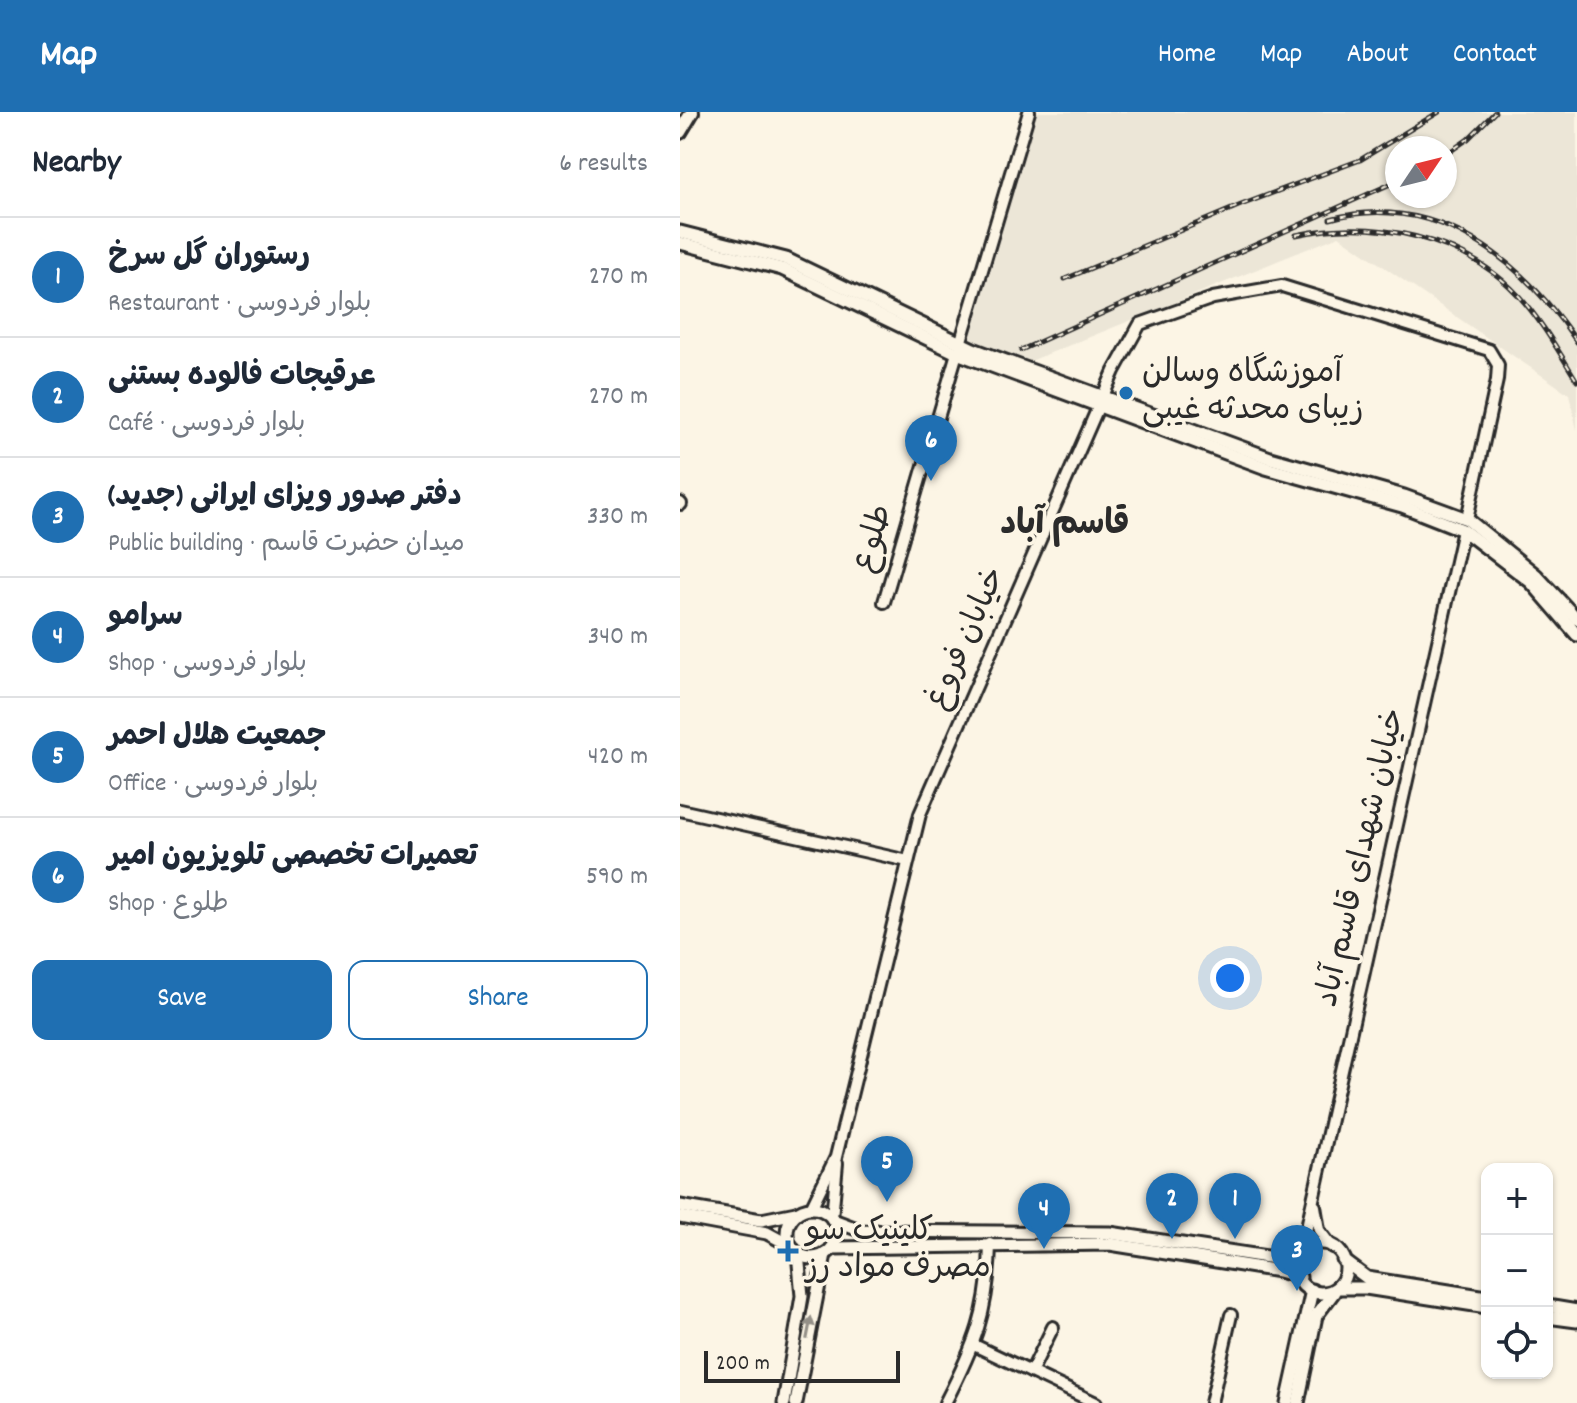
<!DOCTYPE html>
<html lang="en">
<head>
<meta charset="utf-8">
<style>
  body { margin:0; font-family:Dekko,"Playpen Sans Arabic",sans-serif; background:#f6f6f7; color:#1f2937 }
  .controls { position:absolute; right:24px; bottom:24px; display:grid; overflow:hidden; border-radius:16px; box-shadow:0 2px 6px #0004 }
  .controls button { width:72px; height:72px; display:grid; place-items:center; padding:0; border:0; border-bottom:2px solid #e0e1e3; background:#fff; color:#1f2937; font:40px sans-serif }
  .compass { position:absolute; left:705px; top:24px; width:72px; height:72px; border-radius:50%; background:#fff; box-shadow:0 2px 6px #0004; rotate:55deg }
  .scale { position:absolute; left:24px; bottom:20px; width:196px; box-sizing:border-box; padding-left:8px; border:4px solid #2b2b2b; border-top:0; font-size:22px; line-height:28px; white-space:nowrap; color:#2b2b2b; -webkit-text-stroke:6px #fcf5e5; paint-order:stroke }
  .you { position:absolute; left:550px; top:866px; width:28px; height:28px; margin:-20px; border:6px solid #fff; border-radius:50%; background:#1a73e8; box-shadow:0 0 0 12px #1a73e833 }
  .badge { display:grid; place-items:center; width:52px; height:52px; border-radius:50%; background:#1f6fb2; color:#fff; font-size:26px; font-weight:700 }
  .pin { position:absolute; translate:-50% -66px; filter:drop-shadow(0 2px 4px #0008) }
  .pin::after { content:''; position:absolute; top:42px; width:28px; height:24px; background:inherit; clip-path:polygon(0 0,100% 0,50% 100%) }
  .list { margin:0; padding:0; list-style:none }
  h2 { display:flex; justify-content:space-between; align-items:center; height:104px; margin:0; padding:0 32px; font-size:34px }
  h2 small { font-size:26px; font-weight:400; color:#747a83 }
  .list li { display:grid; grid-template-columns:52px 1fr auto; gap:24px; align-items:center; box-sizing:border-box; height:120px; padding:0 32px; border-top:2px solid #e0e1e3 }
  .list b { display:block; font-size:30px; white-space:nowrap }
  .list p { margin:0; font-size:26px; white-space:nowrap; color:#747a83 }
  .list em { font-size:26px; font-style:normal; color:#747a83 }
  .actions { display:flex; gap:16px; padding:24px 32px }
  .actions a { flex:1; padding:18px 0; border:2px solid #1f6fb2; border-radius:16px; text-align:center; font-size:28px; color:#1f6fb2 }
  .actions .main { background:#1f6fb2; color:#fff }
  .icon { flex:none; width:44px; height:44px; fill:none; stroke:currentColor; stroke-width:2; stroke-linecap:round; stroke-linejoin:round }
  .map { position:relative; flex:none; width:897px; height:1291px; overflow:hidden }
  header { display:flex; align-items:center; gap:48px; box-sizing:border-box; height:112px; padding:0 40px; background:#1f6fb2; color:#fff }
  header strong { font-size:38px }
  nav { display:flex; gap:44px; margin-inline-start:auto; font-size:28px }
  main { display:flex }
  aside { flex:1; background:#fff }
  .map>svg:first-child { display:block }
  .built { fill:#ece6d7; fill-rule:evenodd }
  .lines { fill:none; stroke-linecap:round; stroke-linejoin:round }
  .tertiary-casing { stroke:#2b2b2b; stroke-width:16 }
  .secondary-casing { stroke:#2b2b2b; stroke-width:17 }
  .primary-casing { stroke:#2b2b2b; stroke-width:18 }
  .tertiary { stroke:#fcf5e5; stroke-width:10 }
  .secondary { stroke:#fcf5e5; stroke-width:11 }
  .primary { stroke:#fcf5e5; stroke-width:12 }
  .rail-casing { stroke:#2b2b2b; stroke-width:5 }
  .rail { stroke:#fcf5e5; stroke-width:2; stroke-dasharray:6; stroke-linecap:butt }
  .oneway { fill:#949088 }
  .poi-dot { fill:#1f6fb2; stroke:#fcf5e5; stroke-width:3 }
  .labels { text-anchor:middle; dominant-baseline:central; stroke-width:7; stroke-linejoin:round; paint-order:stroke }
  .poi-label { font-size:32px; fill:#2b2b2b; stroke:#fcf5e5; text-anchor:start }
  .street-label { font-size:32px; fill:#2b2b2b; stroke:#fcf5e5 }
  .neighbourhood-label { font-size:34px; font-weight:bold; fill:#2b2b2b; stroke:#fcf5e5 }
</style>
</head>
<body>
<header>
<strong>Map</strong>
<nav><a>Home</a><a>Map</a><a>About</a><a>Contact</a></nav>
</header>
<main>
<aside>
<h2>Nearby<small>6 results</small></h2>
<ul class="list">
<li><span class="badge">1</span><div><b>رستوران گل سرخ</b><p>Restaurant · بلوار فردوسی</p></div><em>270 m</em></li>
<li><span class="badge">2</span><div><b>عرقیجات فالوده بستنی</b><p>Café · بلوار فردوسی</p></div><em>270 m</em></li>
<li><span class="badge">3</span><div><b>دفتر صدور ویزای ایرانی (جدید)</b><p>Public building · میدان حضرت قاسم</p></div><em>330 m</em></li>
<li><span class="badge">4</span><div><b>سرامو</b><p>Shop · بلوار فردوسی</p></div><em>340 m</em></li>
<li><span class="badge">5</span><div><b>جمعیت هلال احمر</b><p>Office · بلوار فردوسی</p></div><em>420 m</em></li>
<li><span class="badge">6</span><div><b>تعمیرات تخصصی تلویزیون امیر</b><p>Shop · طلوع</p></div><em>590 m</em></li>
</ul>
<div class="actions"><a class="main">Save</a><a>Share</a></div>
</aside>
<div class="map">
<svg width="897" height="1291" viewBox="0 0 897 1291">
  <rect width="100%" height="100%" fill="#fcf5e5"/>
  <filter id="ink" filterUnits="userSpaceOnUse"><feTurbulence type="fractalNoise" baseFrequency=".0125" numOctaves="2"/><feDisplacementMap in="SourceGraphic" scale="16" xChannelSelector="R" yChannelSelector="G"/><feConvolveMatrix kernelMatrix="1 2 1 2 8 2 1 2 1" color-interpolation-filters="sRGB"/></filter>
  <g filter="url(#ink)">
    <path class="built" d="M353 0H897V318L889 282 659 124 348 250 286 227ZM717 36H765V84H717Z"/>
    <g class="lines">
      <g class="tertiary-casing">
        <g id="tertiary">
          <polyline points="280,232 349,0"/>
          <polyline points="0,391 1,392"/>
          <polyline points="204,490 277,241"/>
          <polyline points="0,698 228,749"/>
          <polyline points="635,1094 639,1118 652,1135"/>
          <polyline points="131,1096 156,1045 240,702 434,259 460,212 533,186 602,174 809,238 818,253 817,268 787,407"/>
          <polyline points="152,1106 157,1051"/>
          <polyline points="622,1137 783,418"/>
          <polyline points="294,1233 416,1291"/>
          <polyline points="351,1260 373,1215"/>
          <path d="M265 1291C295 1233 309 1198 310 1132"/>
          <polyline points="531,1291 551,1203"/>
        </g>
      </g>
      <g class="secondary-casing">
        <g id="secondary">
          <polyline points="0,120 106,147 293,237 590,346 724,384 787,407 856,463 897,507"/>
          <polyline points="0,131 102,157 277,241 586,356 722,394 783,418 851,470 897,523"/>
          <polyline points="0,1094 81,1108 116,1101"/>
          <circle cx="132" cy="1121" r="25"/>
          <polyline points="0,1105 87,1121 111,1134"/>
          <polyline points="153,1108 182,1119 430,1121 601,1147 620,1140"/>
          <circle cx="641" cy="1156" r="25"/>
          <polyline points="152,1136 430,1132 599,1159 620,1165"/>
          <polyline points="663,1148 687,1166 807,1185"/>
          <polyline points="659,1176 686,1176 807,1195"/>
          <polyline points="867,1194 897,1199"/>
          <polyline points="867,1205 897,1209"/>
          <polyline points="104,1291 122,1184 118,1141"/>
          <polyline points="116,1291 145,1142"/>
          <polyline points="607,1291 632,1178"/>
          <polyline points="618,1291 636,1204 654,1180"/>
        </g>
      </g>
      <g class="primary-casing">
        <polyline id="primary" points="0,20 12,0"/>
      </g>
      <use href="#tertiary" class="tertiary"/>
      <use href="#secondary" class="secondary"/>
      <use href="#primary" class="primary"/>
      <g class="rail-casing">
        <g id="rail">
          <polyline points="765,43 788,27 815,0"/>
          <path d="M650 107C756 79 842 148 897 230"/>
          <path d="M616 123C693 106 783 124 838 183 861 208 879 240 897 269"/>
          <polyline points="385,167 561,93 680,48 759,0"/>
          <polyline points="341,238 717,69"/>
        </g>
      </g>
      <use href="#rail" class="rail"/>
    </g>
    <defs><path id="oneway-solid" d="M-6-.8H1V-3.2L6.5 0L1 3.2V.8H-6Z" transform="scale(2)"/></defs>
    <use class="oneway" href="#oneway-solid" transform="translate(129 1216) rotate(-79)"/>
  </g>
  <g class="poi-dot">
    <circle cx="446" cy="281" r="8"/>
    <path d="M104 1127h8v8h8v8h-8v8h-8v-8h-8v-8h8z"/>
  </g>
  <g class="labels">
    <g class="poi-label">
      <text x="462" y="263">آموزشگاه وسالن<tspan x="462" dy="37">زیبای محدثه غیبی</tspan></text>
      <text x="126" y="1121">کلینیک سو<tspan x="126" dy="37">مصرف مواد رز</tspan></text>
    </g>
    <g class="street-label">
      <text transform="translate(195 427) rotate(-73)">طلوع</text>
      <text transform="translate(288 527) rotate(-66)">خیابان فروغ</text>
      <text transform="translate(683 746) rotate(-77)">خیابان شهدای قاسم آباد</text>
    </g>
    <g class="neighbourhood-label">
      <text x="385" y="414">قاسم آباد</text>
    </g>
  </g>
</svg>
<div class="controls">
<button>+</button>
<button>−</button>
<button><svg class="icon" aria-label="locate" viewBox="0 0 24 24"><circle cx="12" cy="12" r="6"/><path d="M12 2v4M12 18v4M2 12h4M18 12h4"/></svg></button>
</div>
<svg class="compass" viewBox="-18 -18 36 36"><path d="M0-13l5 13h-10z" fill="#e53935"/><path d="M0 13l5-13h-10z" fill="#747a83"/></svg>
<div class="scale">200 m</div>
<div class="you"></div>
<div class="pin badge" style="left:555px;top:1127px">1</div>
<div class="pin badge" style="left:492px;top:1127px">2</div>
<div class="pin badge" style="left:617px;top:1179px">3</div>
<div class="pin badge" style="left:364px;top:1137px">4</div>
<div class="pin badge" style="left:207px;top:1090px">5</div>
<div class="pin badge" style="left:251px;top:369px">6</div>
</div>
</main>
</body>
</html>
